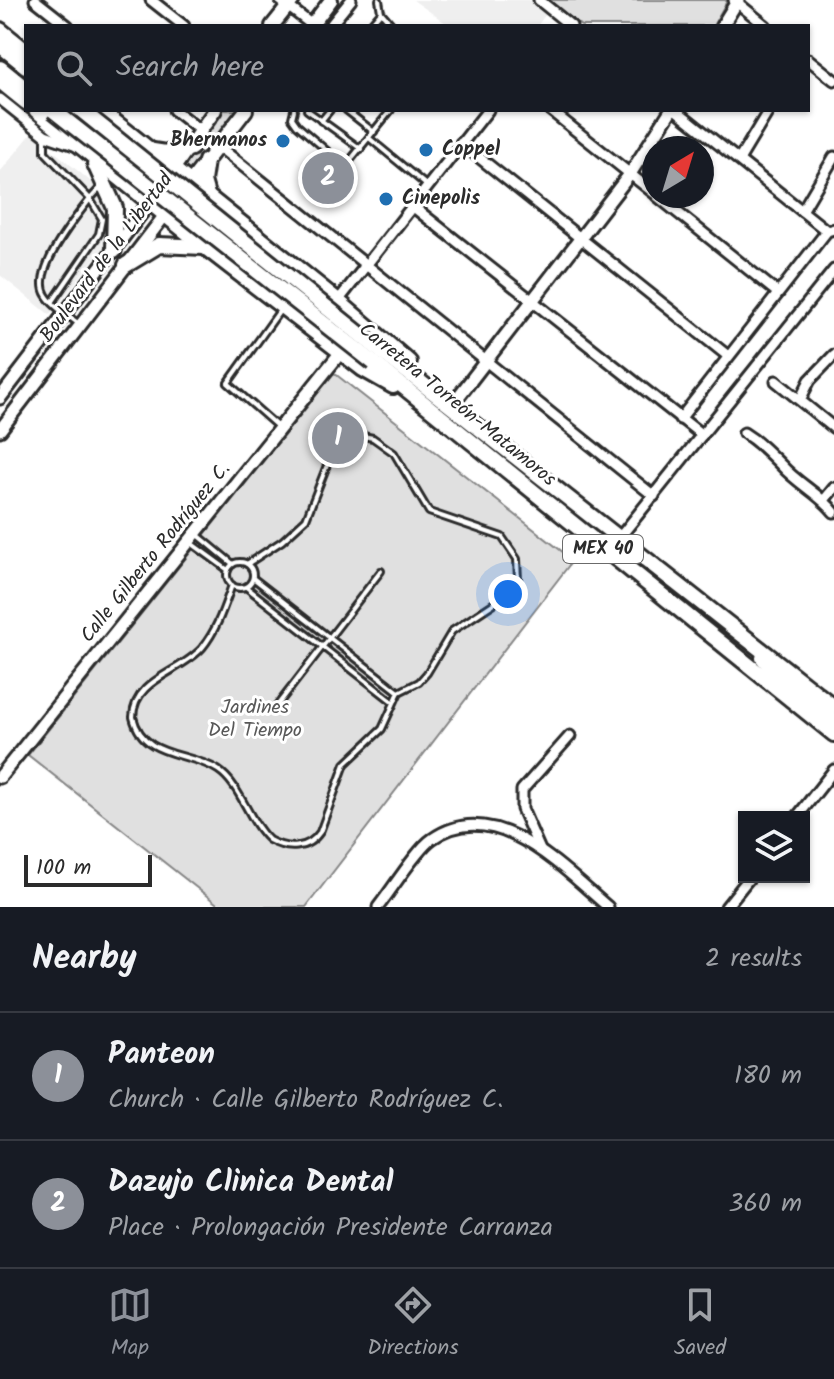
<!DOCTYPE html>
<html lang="en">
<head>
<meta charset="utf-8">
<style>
  body { margin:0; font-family:Kalam,sans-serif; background:#242831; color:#f1f3f6 }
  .controls { position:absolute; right:24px; bottom:24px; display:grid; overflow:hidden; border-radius:0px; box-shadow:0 2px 6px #0004 }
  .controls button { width:72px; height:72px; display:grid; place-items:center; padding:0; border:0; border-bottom:2px solid #363941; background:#171b24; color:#f1f3f6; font:40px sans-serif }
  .compass { position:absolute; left:642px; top:136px; width:72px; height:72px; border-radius:50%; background:#171b24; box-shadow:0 2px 6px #0004; rotate:38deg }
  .scale { position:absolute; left:24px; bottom:20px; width:128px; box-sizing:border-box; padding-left:8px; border:4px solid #2b2b2b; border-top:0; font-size:22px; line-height:28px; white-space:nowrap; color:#2b2b2b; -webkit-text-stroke:6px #fff; paint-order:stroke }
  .you { position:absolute; left:508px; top:594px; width:28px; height:28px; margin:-20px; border:6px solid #fff; border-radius:50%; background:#1a73e8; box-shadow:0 0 0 12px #1a73e833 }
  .badge { display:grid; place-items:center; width:52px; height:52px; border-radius:50%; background:#8c9099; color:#fff; font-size:26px; font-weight:700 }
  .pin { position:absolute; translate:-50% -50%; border:4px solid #fff; box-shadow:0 2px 8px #0006 }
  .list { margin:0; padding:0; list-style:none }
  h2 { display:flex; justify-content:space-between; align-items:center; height:104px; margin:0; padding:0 32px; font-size:34px }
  h2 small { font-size:26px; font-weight:400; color:#9ea1a6 }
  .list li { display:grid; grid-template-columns:52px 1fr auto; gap:24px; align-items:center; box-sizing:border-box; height:128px; padding:0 32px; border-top:2px solid #363941 }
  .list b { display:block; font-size:30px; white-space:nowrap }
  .list p { margin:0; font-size:26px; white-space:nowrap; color:#9ea1a6 }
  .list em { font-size:26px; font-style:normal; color:#9ea1a6 }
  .icon { flex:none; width:44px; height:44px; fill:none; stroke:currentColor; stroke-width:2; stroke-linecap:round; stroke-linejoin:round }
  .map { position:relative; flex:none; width:834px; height:907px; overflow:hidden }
  .search { position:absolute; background:#171b24; box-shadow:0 2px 6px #0004; left:24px; right:24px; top:24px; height:88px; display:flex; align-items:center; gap:20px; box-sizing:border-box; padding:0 28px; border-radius:0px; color:#9ea1a6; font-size:30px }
  .sheet { height:360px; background:#171b24 }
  nav { display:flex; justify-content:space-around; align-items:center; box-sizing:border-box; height:112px; border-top:2px solid #363941; background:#171b24; font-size:22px; color:#9ea1a6 }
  nav a { display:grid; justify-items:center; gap:4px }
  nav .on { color:#8c9099 }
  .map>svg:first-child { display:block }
  .built { fill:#efefef }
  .green { fill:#e0e0e0; stroke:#868686; stroke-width:2 }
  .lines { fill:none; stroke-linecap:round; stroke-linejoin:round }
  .service-casing { stroke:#2b2b2b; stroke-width:10 }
  .minor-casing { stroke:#2b2b2b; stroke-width:15 }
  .tertiary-casing { stroke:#2b2b2b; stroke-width:17 }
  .secondary-casing { stroke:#2b2b2b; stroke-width:18 }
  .trunk-casing { stroke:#2b2b2b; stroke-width:20 }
  .service { stroke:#fff; stroke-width:4 }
  .minor { stroke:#fff; stroke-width:9 }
  .tertiary { stroke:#fff; stroke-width:11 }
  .secondary { stroke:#fff; stroke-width:12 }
  .trunk { stroke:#fff; stroke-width:14 }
  .trunk-bridge-casing { stroke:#2b2b2b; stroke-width:20; stroke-linecap:butt }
  .trunk-bridge { stroke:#fff; stroke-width:14 }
  .poi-dot { fill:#1f6fb2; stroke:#fff; stroke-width:3 }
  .labels { text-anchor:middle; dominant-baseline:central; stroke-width:6; stroke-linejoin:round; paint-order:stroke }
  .shield { fill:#fff; stroke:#6b6b6b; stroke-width:2 }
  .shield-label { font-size:18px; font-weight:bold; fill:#2b2b2b }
  .poi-label { font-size:20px; font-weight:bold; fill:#2b2b2b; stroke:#fff; text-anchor:start }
  .street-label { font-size:20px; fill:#2b2b2b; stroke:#fff }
  .park-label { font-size:20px; fill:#585858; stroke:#fff }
</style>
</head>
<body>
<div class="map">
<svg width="834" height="907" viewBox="0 0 834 907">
  <rect width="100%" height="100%" fill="#fff"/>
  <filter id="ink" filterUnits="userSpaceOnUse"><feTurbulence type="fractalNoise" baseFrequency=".0125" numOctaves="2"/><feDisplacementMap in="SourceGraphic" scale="16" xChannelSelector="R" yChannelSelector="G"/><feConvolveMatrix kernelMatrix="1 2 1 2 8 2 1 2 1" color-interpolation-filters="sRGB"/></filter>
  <g filter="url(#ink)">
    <g class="built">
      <polygon points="413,0 529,0 546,14 537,26 450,26"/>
      <polygon points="32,133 95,185 108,202 109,228 105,245 50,315 0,275 0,172"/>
    </g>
    <g class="green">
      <polygon points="549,0 725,0 727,1 713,26 581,26"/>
      <polygon points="220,110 242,110 189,176 179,170"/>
      <polygon points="334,373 573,560 306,907 221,907 28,755"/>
    </g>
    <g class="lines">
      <g class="service-casing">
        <g id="service">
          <polyline points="379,0 381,12"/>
          <polyline points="369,26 381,12 393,26"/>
          <polyline points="294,110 292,118 297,125 341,163 348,163 391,110"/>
          <polyline points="307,110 361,149"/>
          <polyline points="346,110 374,132"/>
          <polyline points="321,121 330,110"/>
          <path d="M45 137V152L90 199C75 218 31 272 46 295 53 307 69 316 80 325"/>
          <polyline points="369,138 426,185"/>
          <polyline points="53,301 99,234 102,219 90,199 102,186"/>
          <polyline points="278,427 228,383 281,309"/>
          <polyline points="198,535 233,564"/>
          <polyline points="191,543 228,570"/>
          <circle cx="240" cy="575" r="13"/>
          <polyline points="253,578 399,692"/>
          <path d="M232 585C224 607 217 630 202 648 180 673 134 679 133 717 143 759 189 751 218 770 241 785 248 821 269 840 287 850 308 850 320 832L345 764 382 729 399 692 419 682 427 673 452 631 511 592 518 580 517 559 502 537 429 512 394 453 373 438 358 435 343 440 331 455 306 519 282 541 247 564"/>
          <polyline points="246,587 392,701"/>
          <polyline points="273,711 381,571"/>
        </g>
      </g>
      <g class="minor-casing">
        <g id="minor">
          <polyline points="35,0 68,26"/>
          <polyline points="151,0 184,26"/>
          <polyline points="280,0 312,25"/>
          <polyline points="539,0 571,26"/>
          <polyline points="734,0 766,26"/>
          <polyline points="330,26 351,0"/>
          <polyline points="808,59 834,80"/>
          <polyline points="0,99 45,135 74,145"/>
          <polyline points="174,110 202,132"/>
          <polyline points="550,110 654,193"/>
          <polyline points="676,110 827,231"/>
          <polyline points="461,143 728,356"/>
          <polyline points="218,146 654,496"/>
          <polyline points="739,160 769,110"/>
          <polyline points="657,196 778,293"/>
          <polyline points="411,205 702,435"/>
          <polyline points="802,211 834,157"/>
          <polyline points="338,301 488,110"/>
          <polyline points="776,381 834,428"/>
          <polyline points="800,400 810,380 834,355"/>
          <polyline points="680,419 827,231 834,229"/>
          <path d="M744 433C760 443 769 453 782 466 798 484 820 494 834 512"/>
          <polyline points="825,499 834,488"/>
          <polyline points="620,537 834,270"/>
          <polyline points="797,817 834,770"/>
          <polyline points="540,850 522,809 522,790 570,736"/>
          <path d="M378 907C391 891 417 849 432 839 495 794 564 870 608 907"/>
          <polyline points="726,907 750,877"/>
        </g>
      </g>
      <g class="tertiary-casing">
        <g id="tertiary">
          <polyline points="722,26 738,0"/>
          <polyline points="0,398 150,202"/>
          <polyline points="452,405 630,174 671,110"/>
          <polyline points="0,430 165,215"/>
          <polyline points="0,777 341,352"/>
        </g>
      </g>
      <g class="secondary-casing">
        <g id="secondary">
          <polyline points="272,26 293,0"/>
          <polyline points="311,26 331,0"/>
          <polyline points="152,199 215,110"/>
          <polyline points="167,212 246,110"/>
        </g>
      </g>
      <g class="trunk-casing">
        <g id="trunk">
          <polyline points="0,30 26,51"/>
          <polyline points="0,45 26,66"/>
          <polyline points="0,68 26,89"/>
          <polyline points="0,81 26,102"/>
          <polyline points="36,110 205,247 363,369 393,386"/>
          <polyline points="100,110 338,301 409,362"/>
          <polyline points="153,151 172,154 191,148"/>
          <polyline points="206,161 203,181 207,195"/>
          <polyline points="95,164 115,208 114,250"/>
          <polyline points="126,265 159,245 204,247"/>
          <polyline points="382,352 834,707"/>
          <polyline points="374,363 834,734"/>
          <polyline points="763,658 779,677 834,721"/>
        </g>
      </g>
      <use href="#service" class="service"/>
      <use href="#minor" class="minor"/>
      <use href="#tertiary" class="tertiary"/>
      <use href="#secondary" class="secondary"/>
      <use href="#trunk" class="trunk"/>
      <g class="trunk-bridge-casing">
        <g id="trunk-bridge">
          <polyline points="53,110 374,363"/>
          <polyline points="81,110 382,352"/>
        </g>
      </g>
      <use href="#trunk-bridge" class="trunk-bridge"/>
    </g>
  </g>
  <g class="poi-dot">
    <circle cx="283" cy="141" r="8"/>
    <circle cx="426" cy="150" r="8"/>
    <circle cx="386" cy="199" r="8"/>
  </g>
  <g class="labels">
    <rect class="shield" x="563" y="535" width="80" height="28" rx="6"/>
    <g class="shield-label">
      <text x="603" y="549">MEX 40</text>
    </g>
    <g class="poi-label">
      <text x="267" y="141" text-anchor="end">Bhermanos</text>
      <text x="442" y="150">Coppel</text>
      <text x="402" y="199">Cinepolis</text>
    </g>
    <g class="street-label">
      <text transform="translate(107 258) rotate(-53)">Boulevard de la Libertad</text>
      <text transform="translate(457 405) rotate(39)">Carretera Torreón-Matamoros</text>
      <text transform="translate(156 553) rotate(-51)">Calle Gilberto Rodríguez C.</text>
    </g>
    <g class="park-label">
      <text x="255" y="708">Jardines<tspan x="255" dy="23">Del Tiempo</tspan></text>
    </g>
  </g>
</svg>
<div class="controls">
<button><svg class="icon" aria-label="layers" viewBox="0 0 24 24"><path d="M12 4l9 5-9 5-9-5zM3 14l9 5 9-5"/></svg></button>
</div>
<svg class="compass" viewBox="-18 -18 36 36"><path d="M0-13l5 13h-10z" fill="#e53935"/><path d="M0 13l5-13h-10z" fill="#9ea1a6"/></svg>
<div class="scale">100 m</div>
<div class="you"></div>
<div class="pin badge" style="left:338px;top:438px">1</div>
<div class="pin badge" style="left:328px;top:178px">2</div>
<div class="search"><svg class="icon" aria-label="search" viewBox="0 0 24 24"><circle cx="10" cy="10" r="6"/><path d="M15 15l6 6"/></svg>Search here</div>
</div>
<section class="sheet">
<h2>Nearby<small>2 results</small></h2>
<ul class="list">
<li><span class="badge">1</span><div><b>Panteon</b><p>Church · Calle Gilberto Rodríguez C.</p></div><em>180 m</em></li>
<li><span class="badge">2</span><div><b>Dazujo Clinica Dental</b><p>Place · Prolongación Presidente Carranza</p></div><em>360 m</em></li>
</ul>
</section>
<nav>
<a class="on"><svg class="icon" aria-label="map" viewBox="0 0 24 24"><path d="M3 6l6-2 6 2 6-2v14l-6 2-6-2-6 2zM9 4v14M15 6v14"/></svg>Map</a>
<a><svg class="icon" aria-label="directions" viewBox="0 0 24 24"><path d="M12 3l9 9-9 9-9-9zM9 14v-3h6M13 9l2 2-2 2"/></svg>Directions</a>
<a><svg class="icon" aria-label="saved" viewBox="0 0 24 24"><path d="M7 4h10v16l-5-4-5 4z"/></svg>Saved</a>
</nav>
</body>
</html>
